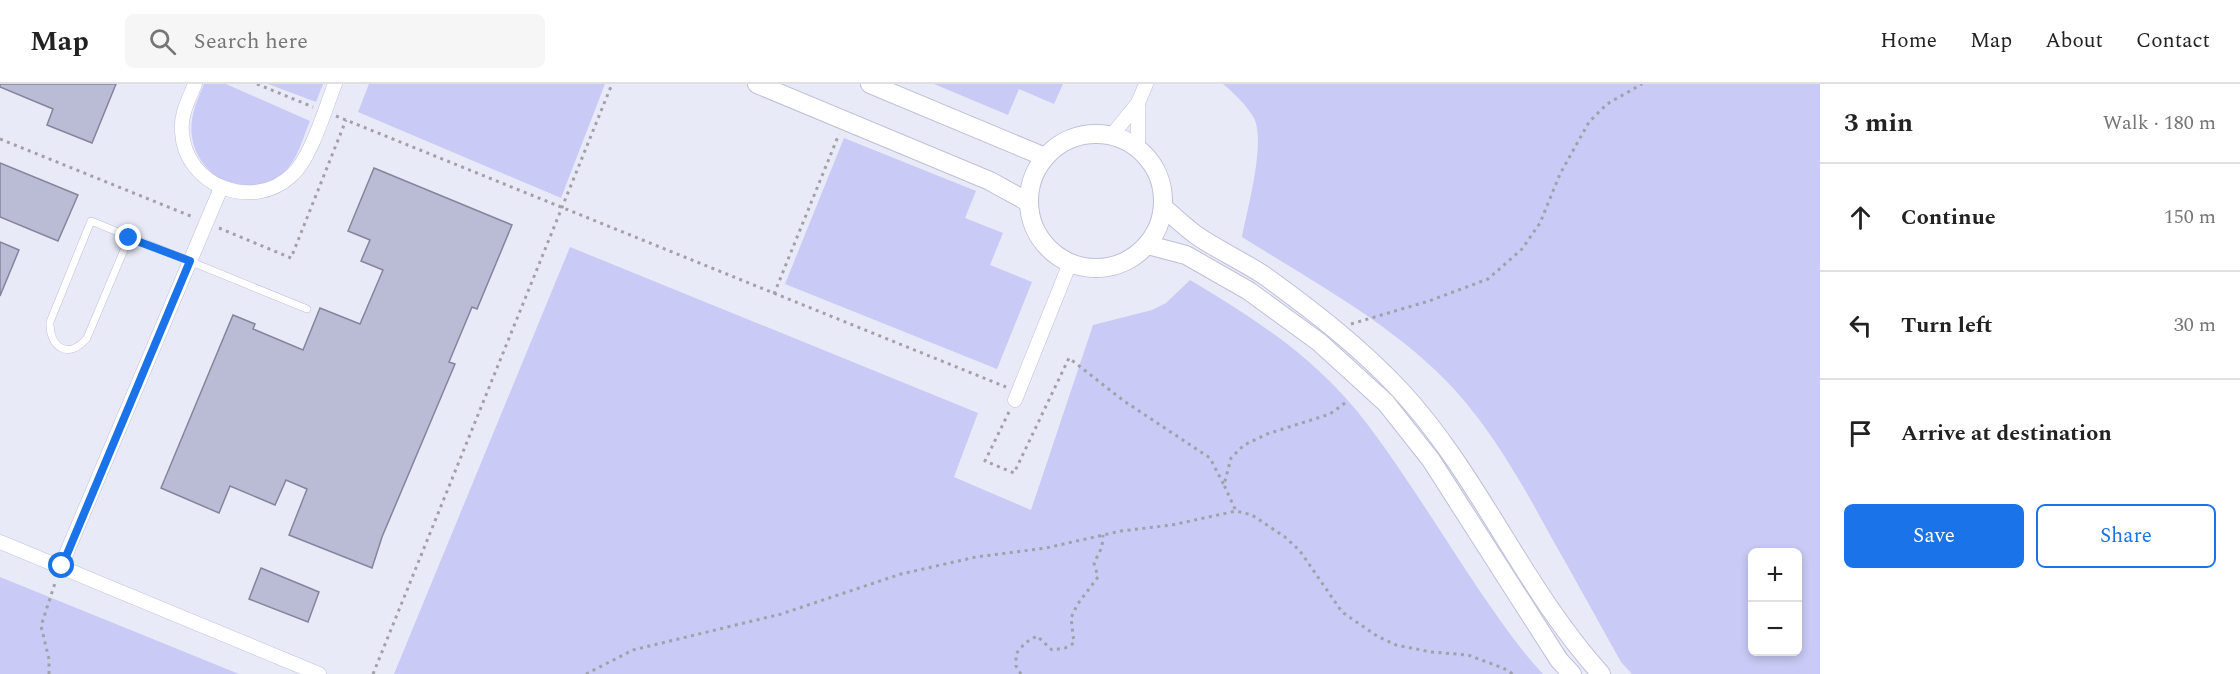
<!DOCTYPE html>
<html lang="en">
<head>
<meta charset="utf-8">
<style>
  body { margin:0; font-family:Spectral,serif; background:#f6f6f6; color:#222 }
  .controls { position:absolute; right:18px; bottom:18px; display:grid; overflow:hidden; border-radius:9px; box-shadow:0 3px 9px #0003 }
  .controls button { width:54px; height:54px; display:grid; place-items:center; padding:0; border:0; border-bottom:2px solid #e0e0e0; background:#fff; color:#222; font:30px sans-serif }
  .stop { position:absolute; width:18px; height:18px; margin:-14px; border:4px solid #1a73e8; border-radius:50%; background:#fff }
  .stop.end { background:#1a73e8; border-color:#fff; box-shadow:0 2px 6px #0008 }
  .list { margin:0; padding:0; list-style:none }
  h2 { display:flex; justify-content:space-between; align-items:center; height:78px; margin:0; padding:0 24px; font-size:26px }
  h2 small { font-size:20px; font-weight:400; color:#767676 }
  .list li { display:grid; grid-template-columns:39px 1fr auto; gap:18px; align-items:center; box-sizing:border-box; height:108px; padding:0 24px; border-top:2px solid #e0e0e0 }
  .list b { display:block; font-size:22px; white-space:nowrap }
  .list em { font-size:20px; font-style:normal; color:#767676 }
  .actions { display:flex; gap:12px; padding:18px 24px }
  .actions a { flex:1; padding:14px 0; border:2px solid #1a73e8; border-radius:9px; text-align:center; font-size:21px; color:#1a73e8 }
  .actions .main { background:#1a73e8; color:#fff }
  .icon { flex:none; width:33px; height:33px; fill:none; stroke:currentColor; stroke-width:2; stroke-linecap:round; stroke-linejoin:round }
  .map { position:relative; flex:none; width:1820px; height:590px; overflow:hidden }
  header { display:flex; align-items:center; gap:36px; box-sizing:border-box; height:84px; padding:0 30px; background:#fff; border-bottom:2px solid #e0e0e0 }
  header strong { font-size:28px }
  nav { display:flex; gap:33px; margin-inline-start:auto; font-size:21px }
  .search { width:420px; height:54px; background:#f6f6f6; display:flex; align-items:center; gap:15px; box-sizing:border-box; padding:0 21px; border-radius:9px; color:#767676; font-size:22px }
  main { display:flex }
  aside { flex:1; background:#fff }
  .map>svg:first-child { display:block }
  .built { fill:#e9eaf7 }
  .green { fill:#c9caf5; fill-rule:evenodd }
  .building { fill:#babbd4; stroke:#84859d; stroke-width:1.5 }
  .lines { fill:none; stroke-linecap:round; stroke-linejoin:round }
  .service-casing { stroke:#bfbfd9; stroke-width:8 }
  .minor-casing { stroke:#bfbfd9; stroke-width:15 }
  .tertiary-casing { stroke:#bfbfd9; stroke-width:20 }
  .path { stroke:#a1a1a8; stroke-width:3; stroke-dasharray:3 4.5; stroke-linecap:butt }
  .service { stroke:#fff; stroke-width:7 }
  .minor { stroke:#fff; stroke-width:14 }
  .tertiary { stroke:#fff; stroke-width:18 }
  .route { stroke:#1a73e8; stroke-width:8 }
</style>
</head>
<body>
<header>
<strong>Map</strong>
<div class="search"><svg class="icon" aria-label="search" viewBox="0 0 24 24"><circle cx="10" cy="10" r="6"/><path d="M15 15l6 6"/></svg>Search here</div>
<nav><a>Home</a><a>Map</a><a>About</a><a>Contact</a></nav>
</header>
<main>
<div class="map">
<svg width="1820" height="590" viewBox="0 0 1820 590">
  <rect width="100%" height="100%" fill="#f7f7fd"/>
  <polygon class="built" points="0,0 1361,0 1798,468 1752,468 1695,590 0,590"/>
  <g class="green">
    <path d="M204 0H226L310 37C304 51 299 70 289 83 258 122 199 99 192 53 189 34 197 17 204 0Z"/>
    <polygon points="268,0 323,0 316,18"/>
    <polygon points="369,0 605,0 561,114 358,28"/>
    <polygon points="934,0 1063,0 1054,20 1019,5 1008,31"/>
    <path d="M1223 0H1820V590H1632L1621 578C1597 535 1574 493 1550 451 1518 392 1483 330 1433 284 1377 232 1307 194 1242 153 1247 126 1266 59 1254 34 1247 22 1234 9 1223 0ZM1752 468H1798V568H1752Z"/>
    <polygon points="844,54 976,107 965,134 1003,149 990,181 1032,198 997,285 785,200"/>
    <path d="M570 163 978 329 954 393 1031 426 1093 241 1152 226 1166 219 1190 196C1260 238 1318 275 1368 341 1407 393 1441 449 1477 503 1498 533 1518 564 1543 590H394Z"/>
    <polygon points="0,493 239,590 0,590"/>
  </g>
  <g class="building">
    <polygon points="0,0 116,0 92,59 47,41 53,25 0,3"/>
    <polygon points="0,79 78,111 58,157 0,133"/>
    <polygon points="374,84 512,141 477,225 472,223 449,278 455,280 382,453 372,484 289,451 307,405 286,396 275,421 230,402 219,429 161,404 233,231 255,240 253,245 303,266 320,224 360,240 383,186 361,177 370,156 348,147"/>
    <polygon points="0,158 19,166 0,212"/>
    <polygon points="261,484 319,508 308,538 249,515"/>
  </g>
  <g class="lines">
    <g class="service-casing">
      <path id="service" d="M129 154 87 254C69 276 49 264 50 238L91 137 307 225"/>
    </g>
    <g class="minor-casing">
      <g id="minor">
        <path d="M195 0C189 15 180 31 182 48 185 102 253 128 292 91 311 74 325 25 335 0"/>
        <polyline points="1112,51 1138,19 1146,0"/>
        <polyline points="1138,64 1138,19"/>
        <polyline points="1015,316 1070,179"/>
        <polyline points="0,458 319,590"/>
        <polyline points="61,482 221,104"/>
      </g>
    </g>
    <g class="tertiary-casing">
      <g id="tertiary">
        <polyline points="757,0 990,97 1028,118"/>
        <polyline points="870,0 1045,73"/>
        <circle cx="1096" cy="117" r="67"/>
        <path d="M1164 124C1175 133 1186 144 1199 153 1220 167 1244 178 1265 192 1312 226 1360 263 1400 306 1479 391 1523 504 1601 590"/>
        <polyline points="1148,161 1186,171 1249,207 1319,258 1386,319 1431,376 1559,576 1572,590"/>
      </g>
    </g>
    <g class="path">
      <polyline points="257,0 313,23"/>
      <polyline points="336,32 1006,303"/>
      <polyline points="0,55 193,133"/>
      <polyline points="219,144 291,174 346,36"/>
      <polyline points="774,210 839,50"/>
      <polyline points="1351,240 1429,217 1488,195 1522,165 1540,139 1560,90 1589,38 1607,20 1642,0"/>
      <polyline points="1345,319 1330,330 1267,350 1244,361 1231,374 1224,401 1236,427 1252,431 1285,453 1300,467 1342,528 1377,552 1396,561 1431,568 1468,571 1503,584 1513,590"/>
      <polyline points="1009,328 985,377 1014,389 1069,274 1124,317 1210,374 1224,401"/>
      <polyline points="49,590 49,575 41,542 56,496"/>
      <polyline points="373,590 612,0"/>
      <polyline points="586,590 633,566 781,530 901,490 976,473 1046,464 1121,447 1172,441 1236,427"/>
      <polyline points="1021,590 1016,582 1016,570 1025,559 1037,552 1052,566 1065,564 1074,559 1071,534 1077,521 1098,493 1094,479 1102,463 1103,451"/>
    </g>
    <use href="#service" class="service"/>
    <use href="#minor" class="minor"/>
    <use href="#tertiary" class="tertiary"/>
  </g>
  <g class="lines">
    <polyline class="route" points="62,482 190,177 129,154"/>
  </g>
</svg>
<div class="controls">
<button>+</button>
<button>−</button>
</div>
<div class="stop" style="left:62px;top:482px"></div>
<div class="stop end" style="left:129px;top:154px"></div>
</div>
<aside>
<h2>3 min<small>Walk · 180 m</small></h2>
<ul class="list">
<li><svg class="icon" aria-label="ahead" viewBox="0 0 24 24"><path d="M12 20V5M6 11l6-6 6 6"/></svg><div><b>Continue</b></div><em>150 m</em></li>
<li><svg class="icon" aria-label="left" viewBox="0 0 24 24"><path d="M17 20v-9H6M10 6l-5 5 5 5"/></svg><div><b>Turn left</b></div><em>30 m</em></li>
<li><svg class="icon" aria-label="arrive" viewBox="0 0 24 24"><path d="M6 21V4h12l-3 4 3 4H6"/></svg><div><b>Arrive at destination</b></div></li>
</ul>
<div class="actions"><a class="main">Save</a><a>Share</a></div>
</aside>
</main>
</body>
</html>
